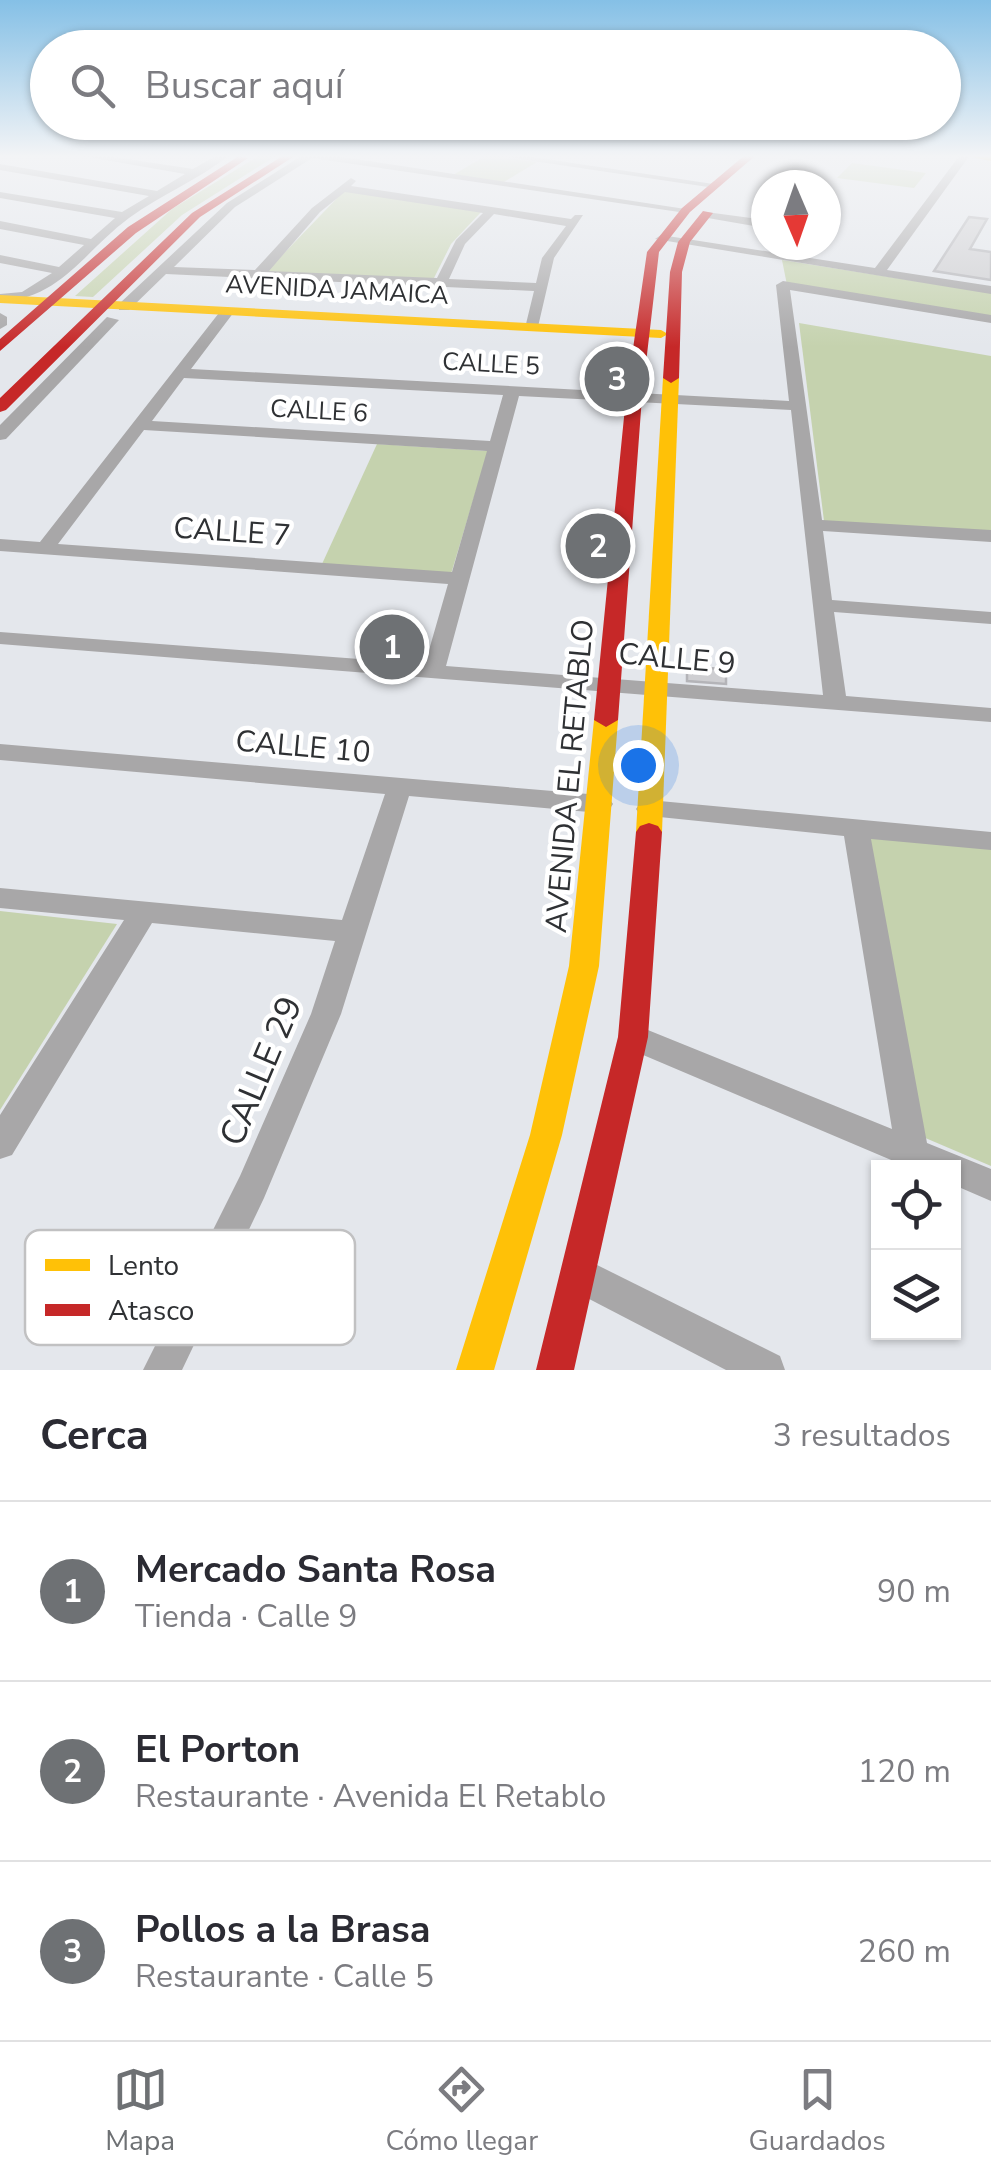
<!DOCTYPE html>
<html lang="es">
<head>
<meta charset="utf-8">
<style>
  body { margin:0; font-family:"Nunito Sans",sans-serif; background:#f7f7f7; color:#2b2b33 }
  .controls { position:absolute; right:30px; bottom:30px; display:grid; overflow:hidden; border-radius:0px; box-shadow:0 2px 8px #0004 }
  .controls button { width:90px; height:90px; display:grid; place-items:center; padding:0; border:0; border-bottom:2px solid #e1e1e2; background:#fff; color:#2b2b33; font:50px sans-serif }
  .compass { position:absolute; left:751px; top:170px; width:90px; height:90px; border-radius:50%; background:#fff; box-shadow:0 2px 8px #0004; rotate:178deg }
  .you { position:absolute; left:638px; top:765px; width:35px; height:35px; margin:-25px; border:8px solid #fff; border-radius:50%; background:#1a73e8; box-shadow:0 0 0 15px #1a73e833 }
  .badge { display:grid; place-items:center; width:65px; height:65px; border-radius:50%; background:#6e7174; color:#fff; font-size:32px; font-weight:700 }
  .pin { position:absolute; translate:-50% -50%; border:5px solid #fff; box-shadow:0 2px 10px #0006 }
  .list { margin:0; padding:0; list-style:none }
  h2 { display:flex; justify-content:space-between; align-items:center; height:130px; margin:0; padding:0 40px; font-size:42px }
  h2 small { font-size:32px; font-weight:400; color:#7c7c81 }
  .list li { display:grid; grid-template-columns:65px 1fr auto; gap:30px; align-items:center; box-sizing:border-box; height:180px; padding:0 40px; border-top:2px solid #e1e1e2 }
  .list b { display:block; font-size:38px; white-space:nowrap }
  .list p { margin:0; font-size:32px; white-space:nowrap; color:#7c7c81 }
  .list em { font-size:32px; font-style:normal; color:#7c7c81 }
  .icon { flex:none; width:55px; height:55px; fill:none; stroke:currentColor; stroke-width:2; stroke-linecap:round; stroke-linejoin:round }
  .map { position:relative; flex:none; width:991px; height:1370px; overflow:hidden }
  .search { position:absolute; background:#fff; box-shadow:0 2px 8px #0004; left:30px; right:30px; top:30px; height:110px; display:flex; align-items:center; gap:25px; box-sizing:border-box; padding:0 35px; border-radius:55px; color:#7c7c81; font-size:38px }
  .sheet { height:670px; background:#fff }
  nav { display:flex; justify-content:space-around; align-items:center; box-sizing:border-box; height:140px; border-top:2px solid #e1e1e2; background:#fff; font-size:28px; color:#7c7c81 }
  nav a { display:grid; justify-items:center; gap:5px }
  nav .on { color:#6e7174 }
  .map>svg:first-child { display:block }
  .green { fill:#c5d2ae }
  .building { fill:#cfcfd2; stroke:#b4b4b8; stroke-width:2.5 }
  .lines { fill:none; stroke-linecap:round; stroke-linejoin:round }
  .street { fill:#a8a7a8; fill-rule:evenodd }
  .slow { fill:#ffc107; fill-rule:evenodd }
  .jam { fill:#c62828; fill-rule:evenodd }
  .labels { text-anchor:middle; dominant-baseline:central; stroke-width:9; stroke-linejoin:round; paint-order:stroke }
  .far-street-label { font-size:25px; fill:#2f3134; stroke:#fff }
  .street-label { font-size:30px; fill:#2f3134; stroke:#fff }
  .near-street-label { font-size:35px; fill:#2f3134; stroke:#fff }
  .key { fill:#fff; stroke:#c1c1c2; stroke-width:2.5 }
  .key-label { font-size:28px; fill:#2f3134 }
</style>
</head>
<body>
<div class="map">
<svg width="991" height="1370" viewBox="0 0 991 1370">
  <rect width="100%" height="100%" fill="#e4e7ec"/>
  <g class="green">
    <polygon points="260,155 277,155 182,215 93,297 75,296 172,209"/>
    <polygon points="487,155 537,162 504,182 453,175"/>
    <polygon points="852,163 926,173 914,188 837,178"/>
    <polygon points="344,191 482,211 451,244 433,280 266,272"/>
    <polygon points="782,260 991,293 991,318 787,285"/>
    <polygon points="799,323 991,356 991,532 824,521"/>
    <polygon points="377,444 488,451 451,574 322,564"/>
    <polygon points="858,837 991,849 991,1166 909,1131"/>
    <polygon points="0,911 117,924 0,1110"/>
  </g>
  <g class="building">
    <polygon points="969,217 987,219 970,249 991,252 991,280 934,271"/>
    <polygon points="687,667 726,669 726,684 687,681"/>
  </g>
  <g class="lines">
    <g class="street">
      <path d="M77 155H101L193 169 217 155H229C199 180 160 195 129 218 82 253 63 297 0 302V294L22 292 52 273 0 263V255L59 267 84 245 0 229V221L91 239 115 218 0 198V192L122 212 149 196 0 170V164L157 191 185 174Z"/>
      <path d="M303 155H329L692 210 686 213 312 158 235 207 174 267 255 270 312 208 351 178 356 181 351 186 571 219 575 215H583L554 258 537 331 525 328 534 291 166 274 129 310H119V304L227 203ZM345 192 483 213 456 240 437 278 269 271 320 212ZM494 214 566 226 542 258 536 283 449 279 465 244Z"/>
      <polygon points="493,155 519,155 720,185 715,188"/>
      <polygon points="960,155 970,155 887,270 991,286 991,294 655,239 661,235 875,268"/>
      <polygon points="706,212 766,220 766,228 702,217"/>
      <path d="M783 281 991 315V323L790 290 822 520 991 530V542L823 531 832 600 991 612V624L834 612 846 696 991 708V722L0 644V632L425 664 448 584 0 551V539L40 542 222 309 234 312 191 369 789 401 776 285ZM184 378 503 395 490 441 152 421ZM519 396 791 410 823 695 446 666ZM144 430 487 451 452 572 58 544Z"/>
      <polygon points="0,313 7,317 7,325 0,329"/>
      <polygon points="107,317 119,320 6,439 0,440 0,425"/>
      <polygon points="0,744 600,795 609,798 613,804 609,810 600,813 409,796 341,1014 264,1198 182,1370 143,1370 240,1176 311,1014 335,941 152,923 12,1155 0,1159 0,1115 124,920 0,908 0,888 342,920 385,794 0,760"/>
      <polygon points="649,800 991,832 991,850 871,839 927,1143 991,1169 991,1201 954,1185 954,1168 910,1168 622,1046 618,1037 622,1028 633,1024 892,1129 844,836 640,815 636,809 640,803"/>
      <polygon points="581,1257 780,1356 785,1370 726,1370 568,1288 563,1275 568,1262"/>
    </g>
    <g class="slow">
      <polygon points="961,155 991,155 991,161"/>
      <polygon points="0,295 661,330 668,334 661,338 0,303"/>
      <polygon points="671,373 679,378 662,832 658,838 640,838 636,832 663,378"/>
      <polygon points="606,713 618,720 599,966 562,1135 494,1370 456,1370 530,1135 569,966 594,720"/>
    </g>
    <g class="jam">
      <polygon points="284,155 296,155 200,217 6,410 0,412 0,398 192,213"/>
      <polygon points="745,155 756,155 690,212 659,252 642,397 618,720 606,727 594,720 626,397 647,252 682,208"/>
      <polygon points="239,156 248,158 136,233 0,351 0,339 128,227"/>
      <polygon points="703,211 713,213 690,242 682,272 679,378 671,383 663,378 670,272 678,242"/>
      <polygon points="649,823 658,826 662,832 648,1037 574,1370 536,1370 618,1037 636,832 640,826"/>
    </g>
  </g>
  <linearGradient id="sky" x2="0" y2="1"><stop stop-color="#85c0e6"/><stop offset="0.45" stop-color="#f3f4f6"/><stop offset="1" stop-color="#f3f4f6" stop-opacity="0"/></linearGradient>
  <rect width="991" height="347" fill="url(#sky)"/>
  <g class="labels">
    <g class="far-street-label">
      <text transform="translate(337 290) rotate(3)">AVENIDA JAMAICA</text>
      <text transform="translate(491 364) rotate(3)">CALLE 5</text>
      <text transform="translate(319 411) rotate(3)">CALLE 6</text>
    </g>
    <g class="street-label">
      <text transform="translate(232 532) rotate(4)">CALLE 7</text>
      <text transform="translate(677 659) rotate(5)">CALLE 9</text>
      <text transform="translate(303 747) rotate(5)">CALLE 10</text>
      <text transform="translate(570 776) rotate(-85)">AVENIDA EL RETABLO</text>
    </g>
    <g class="near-street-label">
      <text transform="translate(261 1071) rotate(-67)">CALLE 29</text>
    </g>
  </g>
  <rect x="25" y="1230" width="330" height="115" rx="15" class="key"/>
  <rect x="45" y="1259" width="45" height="12" fill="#ffc107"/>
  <rect x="45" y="1304" width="45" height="12" fill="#c62828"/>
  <g class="key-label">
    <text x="108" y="1275">Lento</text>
    <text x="108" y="1320">Atasco</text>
  </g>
</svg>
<div class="controls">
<button><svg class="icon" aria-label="locate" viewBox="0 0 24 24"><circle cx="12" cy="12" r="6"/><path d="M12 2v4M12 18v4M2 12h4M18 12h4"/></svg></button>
<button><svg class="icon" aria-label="layers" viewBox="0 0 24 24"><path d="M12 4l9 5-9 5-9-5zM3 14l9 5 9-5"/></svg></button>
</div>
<svg class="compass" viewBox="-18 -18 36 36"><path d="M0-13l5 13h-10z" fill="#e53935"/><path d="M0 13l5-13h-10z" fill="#7c7c81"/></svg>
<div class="you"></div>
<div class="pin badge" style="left:392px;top:647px">1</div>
<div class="pin badge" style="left:598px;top:546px">2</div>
<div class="pin badge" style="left:617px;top:379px">3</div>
<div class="search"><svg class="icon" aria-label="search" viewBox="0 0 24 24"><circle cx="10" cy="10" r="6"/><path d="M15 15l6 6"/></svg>Buscar aquí</div>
</div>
<section class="sheet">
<h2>Cerca<small>3 resultados</small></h2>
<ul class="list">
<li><span class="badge">1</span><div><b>Mercado Santa Rosa</b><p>Tienda · Calle 9</p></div><em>90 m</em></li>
<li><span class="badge">2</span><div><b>El Porton</b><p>Restaurante · Avenida El Retablo</p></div><em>120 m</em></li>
<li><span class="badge">3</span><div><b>Pollos a la Brasa</b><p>Restaurante · Calle 5</p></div><em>260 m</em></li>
</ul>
</section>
<nav>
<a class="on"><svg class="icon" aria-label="map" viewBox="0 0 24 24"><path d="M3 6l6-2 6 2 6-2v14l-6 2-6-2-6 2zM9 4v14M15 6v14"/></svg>Mapa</a>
<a><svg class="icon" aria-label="directions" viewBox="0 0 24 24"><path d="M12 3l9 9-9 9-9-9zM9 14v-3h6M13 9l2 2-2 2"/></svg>Cómo llegar</a>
<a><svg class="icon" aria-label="saved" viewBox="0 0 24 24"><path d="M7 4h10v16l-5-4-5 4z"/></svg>Guardados</a>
</nav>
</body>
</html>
